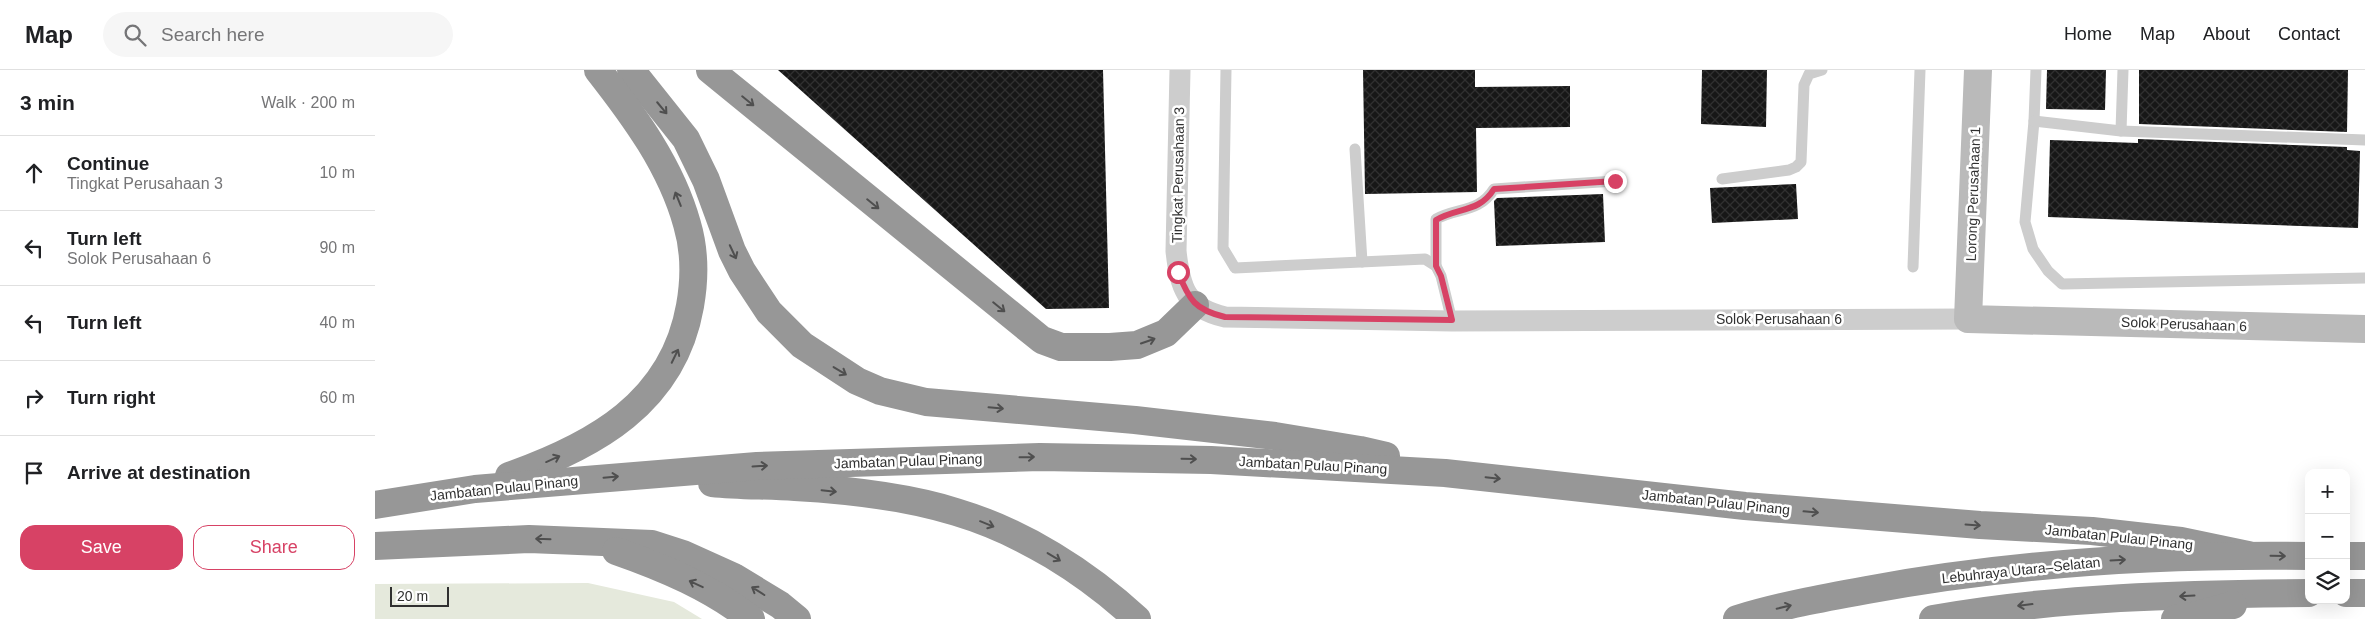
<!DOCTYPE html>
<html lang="en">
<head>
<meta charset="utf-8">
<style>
  body { margin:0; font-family:Arial,sans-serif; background:#f6f6f6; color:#202124 }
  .controls { position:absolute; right:15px; bottom:15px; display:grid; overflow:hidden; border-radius:10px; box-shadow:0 5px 20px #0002 }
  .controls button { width:45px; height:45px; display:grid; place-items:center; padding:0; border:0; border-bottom:1px solid #e0e0e0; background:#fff; color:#202124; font:25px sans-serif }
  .scale { position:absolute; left:15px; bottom:12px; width:59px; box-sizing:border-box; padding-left:5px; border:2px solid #303030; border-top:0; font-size:14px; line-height:18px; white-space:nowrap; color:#303030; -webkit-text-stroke:4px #fff; paint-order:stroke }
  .stop { position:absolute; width:15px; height:15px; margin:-11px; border:4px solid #d74265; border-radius:50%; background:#fff }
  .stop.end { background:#d74265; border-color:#fff; box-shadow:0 1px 5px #0008 }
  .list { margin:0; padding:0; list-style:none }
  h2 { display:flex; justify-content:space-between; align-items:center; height:65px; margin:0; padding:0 20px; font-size:21px }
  h2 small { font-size:16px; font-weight:400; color:#757577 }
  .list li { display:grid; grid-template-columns:32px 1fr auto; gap:15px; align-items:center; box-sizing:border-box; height:75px; padding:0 20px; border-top:1px solid #e0e0e0 }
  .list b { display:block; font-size:19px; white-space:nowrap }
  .list p { margin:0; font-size:16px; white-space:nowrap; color:#757577 }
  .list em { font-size:16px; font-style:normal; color:#757577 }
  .actions { display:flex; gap:10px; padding:15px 20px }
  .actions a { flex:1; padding:11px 0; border:1px solid #d74265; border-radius:15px; text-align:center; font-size:18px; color:#d74265 }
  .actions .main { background:#d74265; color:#fff }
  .icon { flex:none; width:28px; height:28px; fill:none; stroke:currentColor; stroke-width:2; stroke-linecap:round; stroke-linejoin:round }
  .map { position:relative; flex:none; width:1990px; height:549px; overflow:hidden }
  header { display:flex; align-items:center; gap:30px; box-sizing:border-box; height:70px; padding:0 25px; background:#fff; border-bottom:1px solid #e0e0e0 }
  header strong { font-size:24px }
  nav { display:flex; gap:28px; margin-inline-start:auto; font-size:18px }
  .search { width:350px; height:45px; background:#f6f6f6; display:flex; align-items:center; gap:12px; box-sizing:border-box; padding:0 18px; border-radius:28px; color:#757577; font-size:19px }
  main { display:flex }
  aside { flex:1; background:#fff }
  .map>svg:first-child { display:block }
  .green { fill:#e5e9dc }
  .building { fill:url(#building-cross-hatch) }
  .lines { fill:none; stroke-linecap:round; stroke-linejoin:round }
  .lane { stroke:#cdcdcd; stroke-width:11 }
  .street { stroke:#cdcdcd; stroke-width:21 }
  .secondary { stroke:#bababa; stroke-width:28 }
  .highway { stroke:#979797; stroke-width:28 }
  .oneway { stroke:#4f4f4f }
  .route { stroke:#d74265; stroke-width:6 }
  .labels { text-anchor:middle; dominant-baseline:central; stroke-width:5; stroke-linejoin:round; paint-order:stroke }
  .street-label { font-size:14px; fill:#303030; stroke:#fff }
</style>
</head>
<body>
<header>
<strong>Map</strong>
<div class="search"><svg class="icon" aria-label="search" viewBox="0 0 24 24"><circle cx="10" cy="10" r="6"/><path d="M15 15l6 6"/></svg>Search here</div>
<nav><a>Home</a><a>Map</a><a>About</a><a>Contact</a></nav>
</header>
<main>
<aside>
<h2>3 min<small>Walk · 200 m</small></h2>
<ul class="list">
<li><svg class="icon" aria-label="ahead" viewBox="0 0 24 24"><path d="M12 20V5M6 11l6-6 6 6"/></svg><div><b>Continue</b><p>Tingkat Perusahaan 3</p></div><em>10 m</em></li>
<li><svg class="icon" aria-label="left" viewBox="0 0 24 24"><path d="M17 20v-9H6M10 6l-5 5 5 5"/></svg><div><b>Turn left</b><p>Solok Perusahaan 6</p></div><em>90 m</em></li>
<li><svg class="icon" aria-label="left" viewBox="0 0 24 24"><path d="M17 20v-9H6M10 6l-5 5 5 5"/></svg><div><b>Turn left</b></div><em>40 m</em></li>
<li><svg class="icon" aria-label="right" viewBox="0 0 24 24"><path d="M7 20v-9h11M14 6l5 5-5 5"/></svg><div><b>Turn right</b></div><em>60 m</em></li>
<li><svg class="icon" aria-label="arrive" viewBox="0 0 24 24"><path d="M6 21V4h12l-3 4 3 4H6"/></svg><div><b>Arrive at destination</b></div></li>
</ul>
<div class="actions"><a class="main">Save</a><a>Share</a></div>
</aside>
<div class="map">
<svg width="1990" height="549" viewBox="0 0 1990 549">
  <defs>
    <pattern id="building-cross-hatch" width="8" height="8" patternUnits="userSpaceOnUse" patternTransform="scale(1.25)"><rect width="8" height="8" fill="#171717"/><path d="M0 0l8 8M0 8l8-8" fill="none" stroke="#303030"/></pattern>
  </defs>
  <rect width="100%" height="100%" fill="#fff"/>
  <polygon class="green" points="213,513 299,532 327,549 0,549 0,514"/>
  <g class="building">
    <polygon points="403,0 728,0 734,238 671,239"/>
    <polygon points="988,0 1100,0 1100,17 1195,16 1195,57 1101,58 1102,122 990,124"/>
    <polygon points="1327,0 1392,0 1391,57 1326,54"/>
    <polygon points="1672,0 1731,0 1730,40 1671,39"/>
    <polygon points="1764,0 1973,0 1972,62 1764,54"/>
    <polygon points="1763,69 1972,77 1972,80 1985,81 1983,158 1673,147 1675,70 1763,73"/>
    <polygon points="1421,114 1423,149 1337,153 1335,118"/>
    <polygon points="1228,124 1230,172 1121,176 1119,131 1122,128"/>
  </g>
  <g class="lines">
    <g class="lane">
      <polyline points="851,0 848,178 860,198 1050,189 1061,196 1066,206 1077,251"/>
      <polyline points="1661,0 1659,51 1650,152 1658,179 1673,201 1687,214 1990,208"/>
      <polyline points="1659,51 1746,61 1990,70"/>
      <polyline points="1746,61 1748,0"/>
      <polyline points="980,79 987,192"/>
      <polyline points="1347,109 1414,100 1421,97 1426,92 1429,15 1434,4 1447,0"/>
      <path d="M1061 196V149C1083 137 1104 143 1119 119L1240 111"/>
      <polyline points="1538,197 1545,0"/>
    </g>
    <path class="street" d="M805 0 801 181C805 218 811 238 850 247L1077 251 1593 249"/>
    <polyline class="secondary" points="1603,0 1593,249 1990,259"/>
    <g class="highway">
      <polyline points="256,0 311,69 331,110 357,181 367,201 394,242 427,275 482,311 505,321 551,332 760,350 900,366 985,380 1011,386"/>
      <polyline points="335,0 667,270 686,277 735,277 762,275 791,263 820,235"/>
      <path d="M134 406C219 376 298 333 315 236 320 208 320 181 312 154 296 96 259 46 223 0"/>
      <path d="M337 413C365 416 392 415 420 417 473 420 530 426 581 442 648 462 711 502 762 549"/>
      <polyline points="0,435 100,419 382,396 665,387 836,390 1070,403 1370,436 1605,455 1717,461 1806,471 1873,485"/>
      <polyline points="0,476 154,469 277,474 308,484 359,507 405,535 422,549"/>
      <path d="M241 481C290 498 336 518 376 549"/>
      <polyline points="1971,486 1990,486"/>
      <polyline points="1971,523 1990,523"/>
      <path d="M1362 549C1404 536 1448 528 1492 520 1637 493 1785 484 1934 486"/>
      <path d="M1558 549C1681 527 1808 524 1934 523"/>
      <polyline points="1800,549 1823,545 1858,535"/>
    </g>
  </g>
  <defs><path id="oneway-shaft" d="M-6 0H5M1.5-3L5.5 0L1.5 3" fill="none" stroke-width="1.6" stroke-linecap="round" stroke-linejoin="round" transform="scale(1.25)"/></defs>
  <g class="oneway">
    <use href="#oneway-shaft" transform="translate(373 31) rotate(39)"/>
    <use href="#oneway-shaft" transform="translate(287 38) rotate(50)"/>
    <use href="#oneway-shaft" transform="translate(303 129) rotate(-112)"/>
    <use href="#oneway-shaft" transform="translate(498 134) rotate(39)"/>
    <use href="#oneway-shaft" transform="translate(358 182) rotate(65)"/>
    <use href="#oneway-shaft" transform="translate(624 237) rotate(39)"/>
    <use href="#oneway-shaft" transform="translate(773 271) rotate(-19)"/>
    <use href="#oneway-shaft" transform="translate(300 286) rotate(-64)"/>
    <use href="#oneway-shaft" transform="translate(465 301) rotate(31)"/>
    <use href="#oneway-shaft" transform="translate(621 338) rotate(5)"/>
    <use href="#oneway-shaft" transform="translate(652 387) rotate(-1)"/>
    <use href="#oneway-shaft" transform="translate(178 389) rotate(-24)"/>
    <use href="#oneway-shaft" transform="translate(814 389) rotate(1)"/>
    <use href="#oneway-shaft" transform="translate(385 396) rotate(-3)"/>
    <use href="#oneway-shaft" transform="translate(236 407) rotate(-5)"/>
    <use href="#oneway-shaft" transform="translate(1118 408) rotate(6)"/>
    <use href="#oneway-shaft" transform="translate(454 421) rotate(6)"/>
    <use href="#oneway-shaft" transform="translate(1436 442) rotate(5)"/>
    <use href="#oneway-shaft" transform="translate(612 454) rotate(22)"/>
    <use href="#oneway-shaft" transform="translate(1598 455) rotate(4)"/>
    <use href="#oneway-shaft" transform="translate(168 469) rotate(-178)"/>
    <use href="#oneway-shaft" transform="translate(1903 486) rotate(1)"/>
    <use href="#oneway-shaft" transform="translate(679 487) rotate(31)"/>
    <use href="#oneway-shaft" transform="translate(1743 490) rotate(-3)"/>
    <use href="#oneway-shaft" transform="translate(321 514) rotate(-155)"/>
    <use href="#oneway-shaft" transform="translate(383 521) rotate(-148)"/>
    <use href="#oneway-shaft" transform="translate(1812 526) rotate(177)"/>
    <use href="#oneway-shaft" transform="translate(1650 535) rotate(173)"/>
    <use href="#oneway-shaft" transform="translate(1409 537) rotate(-13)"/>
  </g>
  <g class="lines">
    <path class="route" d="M803 202C814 230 820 240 850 247L1077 250 1066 206 1061 196V150C1083 137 1104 143 1119 119L1240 111"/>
  </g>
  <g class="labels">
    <g class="street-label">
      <text transform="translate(803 105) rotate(-89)">Tingkat Perusahaan 3</text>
      <text transform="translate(1598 124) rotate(-88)">Lorong Perusahaan 1</text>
      <text x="1404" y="249">Solok Perusahaan 6</text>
      <text transform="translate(1809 254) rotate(2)">Solok Perusahaan 6</text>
      <text transform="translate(533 391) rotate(-2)">Jambatan Pulau Pinang</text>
      <text transform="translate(938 395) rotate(3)">Jambatan Pulau Pinang</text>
      <text transform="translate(129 418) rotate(-6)">Jambatan Pulau Pinang</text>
      <text transform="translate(1341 432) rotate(6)">Jambatan Pulau Pinang</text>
      <text transform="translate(1744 467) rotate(6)">Jambatan Pulau Pinang</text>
      <text transform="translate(1646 500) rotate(-6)">Lebuhraya Utara–Selatan</text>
    </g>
  </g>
</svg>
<div class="controls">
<button>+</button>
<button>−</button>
<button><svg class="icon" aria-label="layers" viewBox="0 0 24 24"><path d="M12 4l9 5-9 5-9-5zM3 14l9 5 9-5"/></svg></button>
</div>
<div class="scale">20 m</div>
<div class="stop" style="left:803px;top:202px"></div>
<div class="stop end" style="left:1240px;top:111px"></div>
</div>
</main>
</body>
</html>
